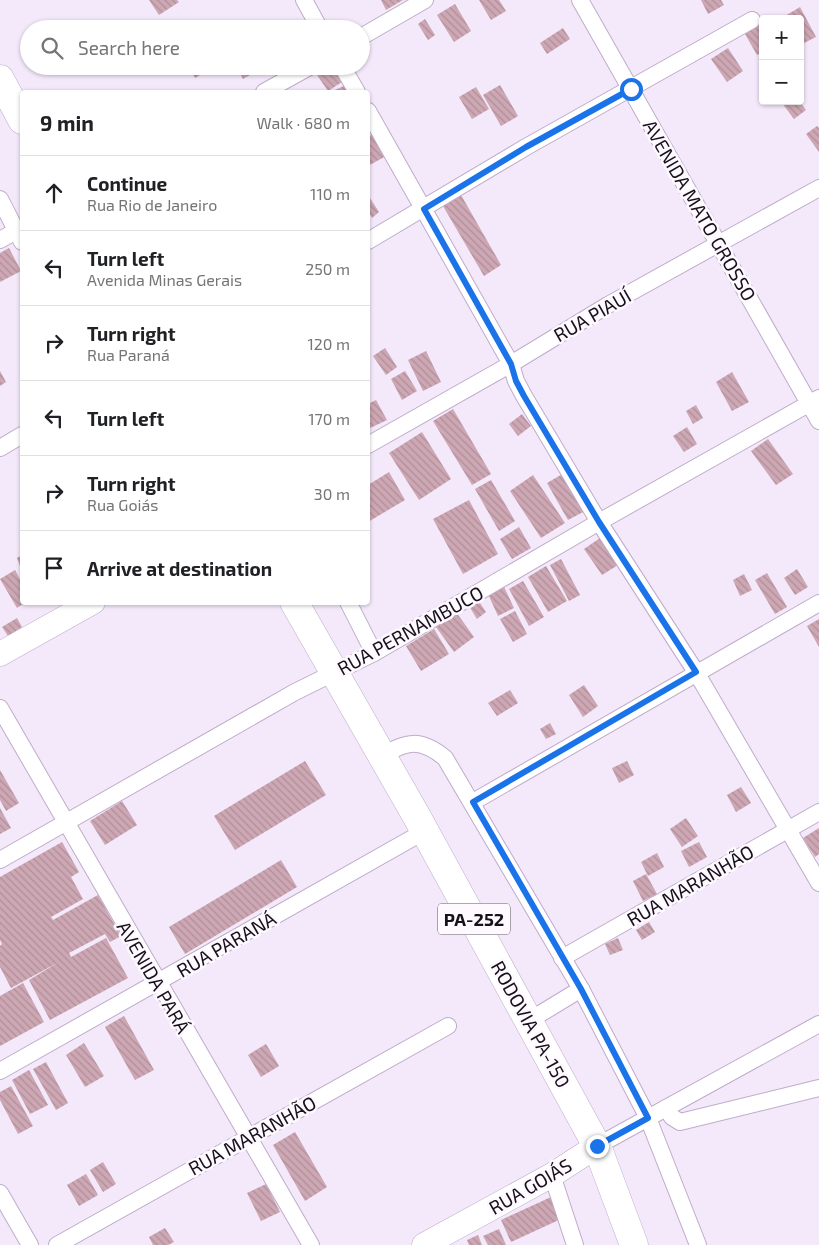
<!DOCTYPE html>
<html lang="en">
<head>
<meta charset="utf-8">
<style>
  body { margin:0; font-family:"Exo 2",sans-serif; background:#f2f2f2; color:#202124 }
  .controls { position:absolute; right:15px; top:15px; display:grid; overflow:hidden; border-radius:5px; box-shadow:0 1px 4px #0004 }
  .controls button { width:45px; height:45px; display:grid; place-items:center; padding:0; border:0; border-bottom:1px solid #e0e0e0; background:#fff; color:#202124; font:25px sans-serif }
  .stop { position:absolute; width:15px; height:15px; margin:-11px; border:4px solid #1a73e8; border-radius:50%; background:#fff }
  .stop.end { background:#1a73e8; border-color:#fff; box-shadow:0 1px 5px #0008 }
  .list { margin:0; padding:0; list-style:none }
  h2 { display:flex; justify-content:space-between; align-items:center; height:65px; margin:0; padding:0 20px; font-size:21px }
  h2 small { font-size:16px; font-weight:400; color:#757577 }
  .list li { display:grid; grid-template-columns:32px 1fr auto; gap:15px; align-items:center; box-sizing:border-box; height:75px; padding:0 20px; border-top:1px solid #e0e0e0 }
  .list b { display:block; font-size:19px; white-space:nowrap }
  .list p { margin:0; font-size:16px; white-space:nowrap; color:#757577 }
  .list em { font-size:16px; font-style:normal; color:#757577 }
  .icon { flex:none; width:28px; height:28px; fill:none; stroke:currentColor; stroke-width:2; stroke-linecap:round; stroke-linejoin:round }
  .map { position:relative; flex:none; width:819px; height:1245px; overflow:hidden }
  .search { position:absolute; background:#fff; box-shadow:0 1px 4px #0004; left:20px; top:20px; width:350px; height:55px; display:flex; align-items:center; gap:12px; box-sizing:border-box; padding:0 18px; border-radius:28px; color:#757577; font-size:19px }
  .panel { position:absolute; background:#fff; box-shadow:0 1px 4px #0004; left:20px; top:90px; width:350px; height:515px; border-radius:5px }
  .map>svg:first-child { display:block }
  .building { fill:url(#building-back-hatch) }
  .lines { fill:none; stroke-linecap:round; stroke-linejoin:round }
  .street-casing { stroke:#bfacc9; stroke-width:18 }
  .secondary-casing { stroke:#bfacc9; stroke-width:25 }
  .highway-casing { stroke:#bfacc9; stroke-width:29 }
  .street { stroke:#fff; stroke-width:16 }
  .secondary { stroke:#fff; stroke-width:24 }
  .highway { stroke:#fff; stroke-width:28 }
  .route { stroke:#1a73e8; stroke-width:6 }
  .labels { text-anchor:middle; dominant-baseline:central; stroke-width:5; stroke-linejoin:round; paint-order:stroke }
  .shield { fill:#fdf9ff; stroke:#5c565f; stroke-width:1 }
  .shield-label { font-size:18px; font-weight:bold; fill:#17101b }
  .street-label { font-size:19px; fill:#17101b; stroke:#fdf9ff }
</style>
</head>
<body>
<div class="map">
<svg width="819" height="1245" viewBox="0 0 819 1245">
  <defs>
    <pattern id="building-back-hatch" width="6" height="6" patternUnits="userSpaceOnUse" patternTransform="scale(1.25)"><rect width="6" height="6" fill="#cda7b3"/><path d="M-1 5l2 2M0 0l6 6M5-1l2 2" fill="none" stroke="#af8f99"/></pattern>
  </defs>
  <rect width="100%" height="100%" fill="#f4e8fb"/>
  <g class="building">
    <polygon points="149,0 177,0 179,2 159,15"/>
    <polygon points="381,0 403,0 386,10"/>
    <polygon points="479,0 499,0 506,11 491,20"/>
    <polygon points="701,0 721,0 724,5 708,14"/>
    <polygon points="455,4 471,31 454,42 437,15"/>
    <polygon points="800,7 816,37 800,45 800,19 786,19 785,16"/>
    <polygon points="425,19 435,35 428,40 418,24"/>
    <polygon points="763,23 763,52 757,55 745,34"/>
    <polygon points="563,28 570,39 547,54 540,43"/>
    <polygon points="728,48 743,71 727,82 711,59"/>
    <polygon points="188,66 207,66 209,70 195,78"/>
    <polygon points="236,66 255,66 257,71 243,79"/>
    <polygon points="329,66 332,66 342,82 328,91 317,75"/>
    <polygon points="348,84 352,92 331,92"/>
    <polygon points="500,85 518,116 501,126 483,95"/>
    <polygon points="476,87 489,109 472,119 459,97"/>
    <polygon points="784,101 799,101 806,110 794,119 782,103"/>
    <polygon points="817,126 819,128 819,152 806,134"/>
    <polygon points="373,133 386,156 368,166 368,137"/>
    <polygon points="368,195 379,212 372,218 368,211"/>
    <polygon points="461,195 501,265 484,276 443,206"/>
    <polygon points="9,248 21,271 0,282 0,253"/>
    <polygon points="385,348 397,367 386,375 373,356"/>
    <polygon points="426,351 441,382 423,391 408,360"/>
    <polygon points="0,371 6,382 0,386"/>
    <polygon points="405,371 417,391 402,400 391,379"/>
    <polygon points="732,372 749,402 732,411 716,382"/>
    <polygon points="376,400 387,420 368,429 368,404"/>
    <polygon points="696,405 703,418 693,424 686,411"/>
    <polygon points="453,409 491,474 472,485 433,421"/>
    <polygon points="522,414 531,426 518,436 509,424"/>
    <polygon points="687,427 697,444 684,452 673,436"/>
    <polygon points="422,432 451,479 419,500 389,453"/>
    <polygon points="768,439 793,474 776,485 751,451"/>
    <polygon points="389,472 405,500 368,522 368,485"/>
    <polygon points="566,472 587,510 568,520 547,483"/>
    <polygon points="533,475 565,523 541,538 510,491"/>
    <polygon points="491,480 515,521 499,531 475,489"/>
    <polygon points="469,500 498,554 463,574 433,519"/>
    <polygon points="519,527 531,548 512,559 500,539"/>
    <polygon points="600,538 618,565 602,575 584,549"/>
    <polygon points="22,555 22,572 17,558"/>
    <polygon points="561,559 580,595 569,601 550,565"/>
    <polygon points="546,566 567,601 548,612 528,577"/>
    <polygon points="797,569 808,587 795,595 784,578"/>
    <polygon points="15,570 22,583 22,602 26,602 17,608 0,579"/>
    <polygon points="767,573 787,607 775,614 755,580"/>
    <polygon points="744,574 752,590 740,596 733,580"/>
    <polygon points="523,581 544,617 529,626 509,589"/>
    <polygon points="504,587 514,608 498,616 488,594"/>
    <polygon points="478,600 486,612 477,619 469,606"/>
    <polygon points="515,611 527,634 513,642 500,619"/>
    <polygon points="456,612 474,637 454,652 436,627"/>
    <polygon points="17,618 22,627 8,636 2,627"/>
    <polygon points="819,619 819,647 807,626"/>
    <polygon points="434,629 449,654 421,671 406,646"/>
    <polygon points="584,685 598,706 583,717 569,695"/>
    <polygon points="510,690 518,703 497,716 488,703"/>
    <polygon points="550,723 556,734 546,739 540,729"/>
    <polygon points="305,761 326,795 235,850 214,816"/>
    <polygon points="627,761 634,775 619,783 612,768"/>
    <polygon points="0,770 19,803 6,811 0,800"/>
    <polygon points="741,787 751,803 736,812 727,795"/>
    <polygon points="122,801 137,825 105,845 90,821"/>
    <polygon points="0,808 11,828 0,834"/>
    <polygon points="686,818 698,836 682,847 670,829"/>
    <polygon points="819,828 819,854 815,857 803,838"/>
    <polygon points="62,842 79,872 71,877 83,899 51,917 53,920 98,895 121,936 110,942 105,934 69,953 71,957 106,938 128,978 50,1020 29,980 59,962 11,988 0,967 0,946 2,944 0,940 0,877"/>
    <polygon points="699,842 707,857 689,867 681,851"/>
    <polygon points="657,853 664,867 648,876 641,862"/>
    <polygon points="281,860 297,887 185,954 169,927"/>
    <polygon points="646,874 657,894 643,901 633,881"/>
    <polygon points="649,922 655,932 642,940 636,930"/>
    <polygon points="618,938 623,950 610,955 605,944"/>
    <polygon points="23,983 44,1022 0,1046 0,996"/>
    <polygon points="124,1016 154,1070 135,1080 105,1027"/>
    <polygon points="84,1043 104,1076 85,1087 66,1055"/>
    <polygon points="266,1044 279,1066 261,1077 248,1055"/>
    <polygon points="46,1062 68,1103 56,1110 33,1069"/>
    <polygon points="29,1070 48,1105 30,1114 12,1080"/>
    <polygon points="11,1086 33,1126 18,1134 0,1100 0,1092"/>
    <polygon points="295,1132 327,1187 305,1201 273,1145"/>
    <polygon points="103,1162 116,1184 103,1192 90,1170"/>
    <polygon points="86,1174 98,1195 79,1206 67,1185"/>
    <polygon points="266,1184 280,1212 261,1221 247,1193"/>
    <polygon points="551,1197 561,1219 511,1242 501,1220"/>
    <polygon points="165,1228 174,1242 168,1245 153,1245 149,1237"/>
    <polygon points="499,1229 506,1245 488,1245 483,1236"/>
    <polygon points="478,1235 482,1245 469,1245 467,1240"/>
  </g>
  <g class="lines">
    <g class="street-casing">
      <g id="street">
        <polyline points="304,0 320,29"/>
        <polyline points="580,0 819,421"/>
        <polyline points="361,37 425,0"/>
        <polyline points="342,66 357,92"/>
        <polyline points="264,92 311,66"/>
        <polyline points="368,111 511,364 516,381 524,396 599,522 696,672 819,883"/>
        <polyline points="0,199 22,242"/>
        <polyline points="0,240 16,231"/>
        <polyline points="368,241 526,147 752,20"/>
        <polyline points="368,445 511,364 608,305 819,188"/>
        <polyline points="0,448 22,435"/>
        <polyline points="348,602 374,653"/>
        <polyline points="0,708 311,1245"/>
        <path d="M381 756C408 741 420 738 445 758L581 989 648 1118 698 1245"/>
        <polyline points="473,802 819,603"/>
        <polyline points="0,860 295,692 374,653 599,522 819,398"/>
        <polyline points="562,958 819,812"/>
        <polyline points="530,1020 581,989"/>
        <polyline points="0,1071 425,831"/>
        <polyline points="666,1108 672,1117 680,1122 819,1088"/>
        <polyline points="597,1146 819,1024"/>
        <polyline points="552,1175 575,1245"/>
        <polyline points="0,1193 30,1245"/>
        <polyline points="57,1245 448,1026"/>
      </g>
    </g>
    <g class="secondary-casing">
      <g id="secondary">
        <polyline points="0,654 93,602"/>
        <polyline points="424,1245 552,1175 597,1146"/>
      </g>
    </g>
    <g class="highway-casing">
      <g id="highway">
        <polyline points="0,79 22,120"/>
        <polyline points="294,602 417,817 597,1146 634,1245"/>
      </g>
    </g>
    <use href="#street" class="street"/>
    <use href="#secondary" class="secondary"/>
    <use href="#highway" class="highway"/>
  </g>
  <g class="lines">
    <polyline class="route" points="597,1146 648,1118 581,989 473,802 696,672 599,522 524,396 516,381 511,364 424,209 526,147 631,89"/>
  </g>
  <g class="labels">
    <rect class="shield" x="438" y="903.5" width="72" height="31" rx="4"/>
    <g class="shield-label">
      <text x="474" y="919">PA-252</text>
    </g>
    <g class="street-label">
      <text transform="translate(700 210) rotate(60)">AVENIDA MATO GROSSO</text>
      <text transform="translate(592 315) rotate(-30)">RUA PIAUÍ</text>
      <text transform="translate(410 630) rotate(-29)">RUA PERNAMBUCO</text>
      <text transform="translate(690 885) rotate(-30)">RUA MARANHÃO</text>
      <text transform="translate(226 944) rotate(-30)">RUA PARANÁ</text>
      <text transform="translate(154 977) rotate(60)">AVENIDA PARÁ</text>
      <text transform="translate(531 1024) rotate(61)">RODOVIA PA-150</text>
      <text transform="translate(252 1135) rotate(-29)">RUA MARANHÃO</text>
      <text transform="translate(530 1186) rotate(-30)">RUA GOIÁS</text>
    </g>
  </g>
</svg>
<div class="controls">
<button>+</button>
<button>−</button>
</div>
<div class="stop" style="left:631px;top:89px"></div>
<div class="stop end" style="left:597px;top:1146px"></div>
<div class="search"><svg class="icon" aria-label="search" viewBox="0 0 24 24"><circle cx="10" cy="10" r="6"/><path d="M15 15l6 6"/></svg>Search here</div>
<section class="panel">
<h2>9 min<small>Walk · 680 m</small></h2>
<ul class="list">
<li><svg class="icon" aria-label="ahead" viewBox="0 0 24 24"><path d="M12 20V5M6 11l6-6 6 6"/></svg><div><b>Continue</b><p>Rua Rio de Janeiro</p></div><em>110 m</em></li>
<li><svg class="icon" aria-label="left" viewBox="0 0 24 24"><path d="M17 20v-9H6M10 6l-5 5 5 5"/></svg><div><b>Turn left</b><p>Avenida Minas Gerais</p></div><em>250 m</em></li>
<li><svg class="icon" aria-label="right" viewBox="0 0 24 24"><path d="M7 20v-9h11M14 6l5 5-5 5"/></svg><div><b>Turn right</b><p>Rua Paraná</p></div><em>120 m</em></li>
<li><svg class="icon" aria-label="left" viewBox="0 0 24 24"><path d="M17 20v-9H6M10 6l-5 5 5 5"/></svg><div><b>Turn left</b></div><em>170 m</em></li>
<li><svg class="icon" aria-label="right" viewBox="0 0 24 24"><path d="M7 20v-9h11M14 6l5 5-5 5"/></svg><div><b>Turn right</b><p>Rua Goiás</p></div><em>30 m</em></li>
<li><svg class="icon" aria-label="arrive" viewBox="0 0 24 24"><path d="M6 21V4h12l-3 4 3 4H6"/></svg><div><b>Arrive at destination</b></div></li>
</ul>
</section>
</div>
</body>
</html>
